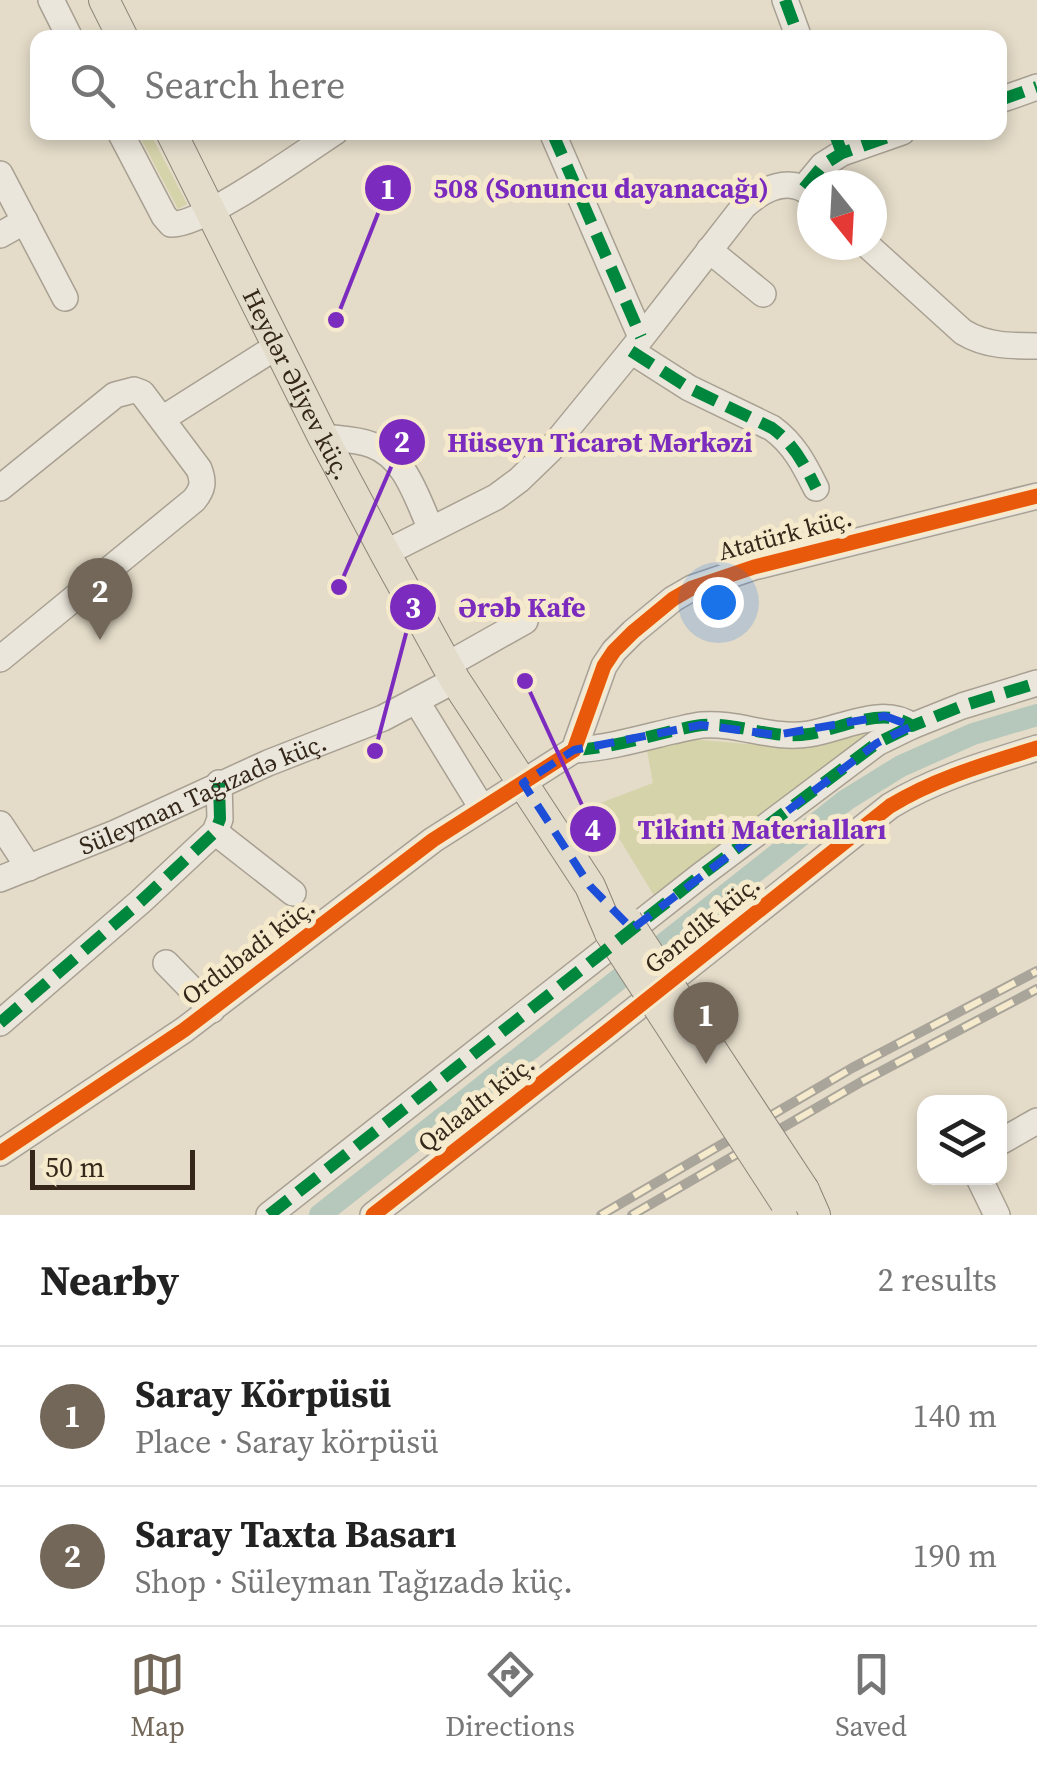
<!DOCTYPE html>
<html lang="en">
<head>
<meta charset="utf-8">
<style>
  body { margin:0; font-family:"Source Serif 4",serif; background:#f2f2f2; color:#222 }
  .controls { position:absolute; right:30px; bottom:30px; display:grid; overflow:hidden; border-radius:20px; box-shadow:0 5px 15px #0003 }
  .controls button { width:90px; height:90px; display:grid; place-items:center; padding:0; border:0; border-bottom:2px solid #e0e0e0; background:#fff; color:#222; font:50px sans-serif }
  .compass { position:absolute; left:797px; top:170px; width:90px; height:90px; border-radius:50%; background:#fff; box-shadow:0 5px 15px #0003; rotate:162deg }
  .scale { position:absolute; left:30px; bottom:25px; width:165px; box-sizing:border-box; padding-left:10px; border:5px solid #35281b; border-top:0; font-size:28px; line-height:35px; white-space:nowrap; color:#35281b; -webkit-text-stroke:8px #f6eacc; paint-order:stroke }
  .you { position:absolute; left:718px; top:602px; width:35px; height:35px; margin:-25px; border:8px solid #fff; border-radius:50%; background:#1a73e8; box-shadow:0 0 0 15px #1a73e833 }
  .badge { display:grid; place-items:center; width:65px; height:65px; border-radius:50%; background:#726758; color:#fff; font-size:32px; font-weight:700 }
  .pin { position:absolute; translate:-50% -82px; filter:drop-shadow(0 2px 5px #0008) }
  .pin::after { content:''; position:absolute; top:52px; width:35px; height:30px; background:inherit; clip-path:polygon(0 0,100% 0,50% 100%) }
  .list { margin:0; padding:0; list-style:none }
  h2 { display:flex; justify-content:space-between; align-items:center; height:130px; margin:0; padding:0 40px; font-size:42px }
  h2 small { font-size:32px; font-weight:400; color:#767676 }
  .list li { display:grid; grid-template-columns:65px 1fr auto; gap:30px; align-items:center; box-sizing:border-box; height:140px; padding:0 40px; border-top:2px solid #e0e0e0 }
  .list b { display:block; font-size:38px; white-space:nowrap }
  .list p { margin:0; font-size:32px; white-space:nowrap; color:#767676 }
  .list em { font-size:32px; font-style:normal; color:#767676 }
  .icon { flex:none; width:55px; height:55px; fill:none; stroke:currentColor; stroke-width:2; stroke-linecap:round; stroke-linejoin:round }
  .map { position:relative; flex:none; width:1037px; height:1215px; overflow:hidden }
  .search { position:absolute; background:#fff; box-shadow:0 5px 15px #0003; left:30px; right:30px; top:30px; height:110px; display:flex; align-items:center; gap:25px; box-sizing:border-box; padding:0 35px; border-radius:20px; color:#767676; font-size:38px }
  .sheet { height:410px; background:#fff }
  nav { display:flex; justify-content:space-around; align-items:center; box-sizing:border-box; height:140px; border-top:2px solid #e0e0e0; background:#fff; font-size:28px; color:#767676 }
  nav a { display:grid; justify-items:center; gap:5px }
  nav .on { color:#726758 }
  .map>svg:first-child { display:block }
  .green { fill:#d4d3aa }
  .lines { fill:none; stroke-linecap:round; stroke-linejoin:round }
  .canal { stroke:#b5c8bb; stroke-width:22 }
  .minor-casing { stroke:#a8a092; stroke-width:28 }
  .major-casing { stroke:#8d8579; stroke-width:32 }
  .minor { stroke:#ebe6db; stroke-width:25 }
  .major { stroke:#e3dccb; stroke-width:30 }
  .rail-casing { stroke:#aaa59b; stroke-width:10 }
  .rail { stroke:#f6eacc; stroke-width:6; stroke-dasharray:19; stroke-linecap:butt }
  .major-bridge-casing { stroke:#8d8579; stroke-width:32; stroke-linecap:butt }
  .major-bridge { stroke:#e3dccb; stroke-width:30 }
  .quiet { stroke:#00873e; stroke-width:12; stroke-dasharray:25 12; stroke-linecap:butt }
  .cycleway-casing { stroke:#f6eacc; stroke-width:21 }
  .cycleway { stroke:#e8590c; stroke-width:15 }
  .marked { fill:none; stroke:#1d4ed8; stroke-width:8; stroke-dasharray:20 12; stroke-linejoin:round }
  .labels { text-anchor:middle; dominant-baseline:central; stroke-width:10; stroke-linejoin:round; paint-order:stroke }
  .street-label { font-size:25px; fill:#35281b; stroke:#f6eacc }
  .leader { fill:none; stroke:#7b2cbf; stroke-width:4 }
  .callout-dot { fill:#7b2cbf; stroke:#f6eacc; stroke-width:4 }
  .mark-label { font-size:30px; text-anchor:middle; font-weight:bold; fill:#fff }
  .callout-label { font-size:28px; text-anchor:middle; font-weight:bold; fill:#7b2cbf; stroke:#f6eacc; stroke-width:10; stroke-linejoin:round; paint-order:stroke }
</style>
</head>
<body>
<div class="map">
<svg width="1037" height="1215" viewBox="0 0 1037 1215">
  <rect width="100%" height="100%" fill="#e4dbc8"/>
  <g class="green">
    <polygon points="138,133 150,133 187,204 178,209"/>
    <polygon points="862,731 868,743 655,897 598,804 653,783 647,750 689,739 780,747"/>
  </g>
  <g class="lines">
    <polyline class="canal" points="320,1215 846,800 901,766 973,734 1037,715"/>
    <g class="minor-casing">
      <g id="minor">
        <polyline points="51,0 70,38"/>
        <polyline points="785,0 799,38"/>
        <polyline points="1000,100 1037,87"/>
        <path d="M120 132 164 216 171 224C201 227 304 152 335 132"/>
        <polyline points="552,132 641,337"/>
        <polyline points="0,174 65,298"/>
        <polyline points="804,188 823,165 842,153 902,132"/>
        <polyline points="0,235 25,221"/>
        <path d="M867 245 963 332C986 346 1011 346 1037 346"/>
        <polyline points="709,250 763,294"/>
        <path d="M631 351 689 388 772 428C794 444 804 464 816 488"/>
        <polyline points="162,419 279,345"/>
        <path d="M323 437C339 439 357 439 372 445 406 457 417 499 431 529"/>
        <path d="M0 488 115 395 134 390 142 393 199 469C204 482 203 489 194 500L0 659"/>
        <path d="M385 553 496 497 519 480 550 450 631 351 744 206C763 189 790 175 812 195"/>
        <polyline points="447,665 525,621"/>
        <polyline points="417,702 482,808"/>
        <path d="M574 750C608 748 639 739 672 731 682 729 692 726 702 725 738 722 772 740 809 734 841 729 883 705 912 726L962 706 1037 683"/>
        <polyline points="0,824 29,868"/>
        <polyline points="215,832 293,893"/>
        <path id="s1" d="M0 879 115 833 268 763 383 718 455 680"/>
        <polyline points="166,963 212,1010"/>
        <polyline points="0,1023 140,902 215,832 220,819 219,783"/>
        <polyline points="1000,1142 1037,1121"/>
        <polyline points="0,1153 184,1030 433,840 574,750 604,666 614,651 633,632 673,599 692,588 754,567 1037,496"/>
        <polyline points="979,1178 997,1215"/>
        <polyline points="269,1215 700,876 877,743 912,726"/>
        <path d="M373 1215 609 1030 890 806C936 778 986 764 1037 748"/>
      </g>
    </g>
    <g class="major-casing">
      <g id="major">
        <polyline points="104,0 123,38"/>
        <path id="s2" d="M171 132 323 437 385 553 455 680 590 886 610 933"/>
        <polyline points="804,1190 815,1215"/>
      </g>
    </g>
    <use href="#minor" class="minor"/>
    <use href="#major" class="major"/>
    <g class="rail-casing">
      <g id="rail">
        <polyline points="601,1215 852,1068 1037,971"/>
        <polyline points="632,1215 861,1082 1037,989"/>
      </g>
    </g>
    <use href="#rail" class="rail"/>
    <g class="major-bridge-casing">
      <g id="major-bridge">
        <polyline points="627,921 804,1190"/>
        <polyline points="610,933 785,1202"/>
      </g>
    </g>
    <use href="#major-bridge" class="major-bridge"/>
    <g class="quiet">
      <polyline points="785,0 799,38"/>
      <polyline points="1000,100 1037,87"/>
      <polyline points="552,132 641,337"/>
      <polyline points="834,132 842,153"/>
      <polyline points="804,188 823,165 842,153 902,132"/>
      <path d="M631 351 689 388 772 428C794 444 804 464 816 488"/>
      <path d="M574 750C608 748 639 739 672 731 682 729 692 726 702 725 738 722 772 740 809 734 841 729 883 705 912 726L962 706 1037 683"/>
      <polyline points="0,1023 140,902 215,832 220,819 219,783"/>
      <polyline points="269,1215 700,876 877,743 912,726"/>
    </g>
    <g class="cycleway-casing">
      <g id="cycleway">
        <polyline points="0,1153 184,1030 433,840 574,750 604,666 614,651 633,632 673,599 692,588 754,567 1037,496"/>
        <path d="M373 1215 609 1030 890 806C936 778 986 764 1037 748"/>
      </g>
    </g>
    <use href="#cycleway" class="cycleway"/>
  </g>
  <path class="marked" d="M885 716 912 726 877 743 632 929 590 886 523 783 574 750 701 725 776 735Z"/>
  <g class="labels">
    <g class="street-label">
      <text stroke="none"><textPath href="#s2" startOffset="282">Heydər Əliyev küç.</textPath></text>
      <text transform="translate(785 534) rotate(-15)">Atatürk küç.</text>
      <text stroke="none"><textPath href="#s1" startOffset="220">Süleyman Tağızadə küç.</textPath></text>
      <text transform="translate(702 924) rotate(-39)">Gənclik küç.</text>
      <text transform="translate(248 951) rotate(-37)">Ordubadi küç.</text>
      <text transform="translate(476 1103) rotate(-38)">Qalaaltı küç.</text>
    </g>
  </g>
  <path class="leader" d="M336 320L388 188M339 587L402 442M375 751L413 607M525 681L593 829"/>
  <g class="callout-dot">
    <circle cx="336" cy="320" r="10"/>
    <circle cx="339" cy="587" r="10"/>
    <circle cx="375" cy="751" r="10"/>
    <circle cx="525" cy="681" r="10"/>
    <circle cx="388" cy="188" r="25"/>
    <circle cx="402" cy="442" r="25"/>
    <circle cx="413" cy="607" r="25"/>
    <circle cx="593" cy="829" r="25"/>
  </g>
  <g class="mark-label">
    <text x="388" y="199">1</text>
    <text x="402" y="452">2</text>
    <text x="413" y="618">3</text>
    <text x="593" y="840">4</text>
  </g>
  <g class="callout-label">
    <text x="601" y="198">508 (Sonuncu dayanacağı)</text>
    <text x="600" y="452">Hüseyn Ticarət Mərkəzi</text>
    <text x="522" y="617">Ərəb Kafe</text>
    <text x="762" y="839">Tikinti Materialları</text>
  </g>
</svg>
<div class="controls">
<button><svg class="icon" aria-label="layers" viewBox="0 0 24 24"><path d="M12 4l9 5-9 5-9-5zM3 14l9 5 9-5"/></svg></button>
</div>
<svg class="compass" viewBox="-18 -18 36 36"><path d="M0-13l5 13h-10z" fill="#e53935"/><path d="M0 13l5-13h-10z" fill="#767676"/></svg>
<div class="scale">50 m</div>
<div class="you"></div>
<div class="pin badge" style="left:706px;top:1064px">1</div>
<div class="pin badge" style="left:100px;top:640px">2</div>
<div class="search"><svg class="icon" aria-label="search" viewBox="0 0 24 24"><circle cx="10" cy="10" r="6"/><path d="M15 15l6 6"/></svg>Search here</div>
</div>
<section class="sheet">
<h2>Nearby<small>2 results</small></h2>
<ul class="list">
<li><span class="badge">1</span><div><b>Saray Körpüsü</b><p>Place · Saray körpüsü</p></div><em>140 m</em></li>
<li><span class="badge">2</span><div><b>Saray Taxta Basarı</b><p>Shop · Süleyman Tağızadə küç.</p></div><em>190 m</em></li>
</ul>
</section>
<nav>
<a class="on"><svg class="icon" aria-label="map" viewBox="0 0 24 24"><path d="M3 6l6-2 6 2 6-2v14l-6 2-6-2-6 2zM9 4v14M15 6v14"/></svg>Map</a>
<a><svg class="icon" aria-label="directions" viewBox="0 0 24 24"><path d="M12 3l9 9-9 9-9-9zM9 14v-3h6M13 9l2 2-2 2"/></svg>Directions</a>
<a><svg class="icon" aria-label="saved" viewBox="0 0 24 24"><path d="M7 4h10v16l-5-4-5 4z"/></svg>Saved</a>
</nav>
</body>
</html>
